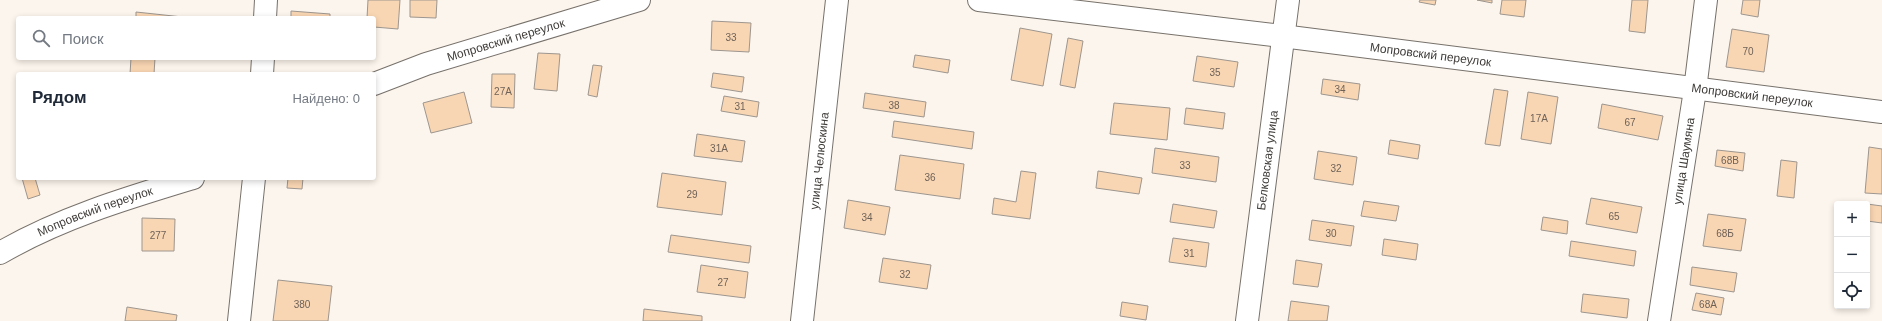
<!DOCTYPE html>
<html lang="ru">
<head>
<meta charset="utf-8">
<style>
  body { margin:0; font-family:Arial,sans-serif; background:#f2f2f3; color:#1f2937 }
  .controls { position:absolute; right:12px; bottom:12px; display:grid; overflow:hidden; border-radius:4px; box-shadow:0 2px 6px #0003 }
  .controls button { width:36px; height:36px; display:grid; place-items:center; padding:0; border:0; border-bottom:1px solid #e0e1e3; background:#fff; color:#1f2937; font:20px sans-serif }
  .list { margin:0; padding:0; list-style:none }
  h2 { display:flex; justify-content:space-between; align-items:center; height:52px; margin:0; padding:0 16px; font-size:17px }
  h2 small { font-size:13px; font-weight:400; color:#747a83 }
  .icon { flex:none; width:22px; height:22px; fill:none; stroke:currentColor; stroke-width:2; stroke-linecap:round; stroke-linejoin:round }
  .map { position:relative; flex:none; width:1882px; height:321px; overflow:hidden }
  .search { position:absolute; background:#fff; box-shadow:0 2px 6px #0003; left:16px; top:16px; width:360px; height:44px; display:flex; align-items:center; gap:10px; box-sizing:border-box; padding:0 14px; border-radius:4px; color:#747a83; font-size:15px }
  .panel { position:absolute; background:#fff; box-shadow:0 2px 6px #0003; left:16px; top:72px; width:360px; height:108px; border-radius:4px }
  .map>svg:first-child { display:block }
  .building { fill:#f9d6b3; stroke:#9d968f }
  .lines { fill:none; stroke-linecap:round; stroke-linejoin:round }
  .minor-casing { stroke:#77716b; stroke-width:24 }
  .minor { stroke:#fff; stroke-width:22 }
  .labels { text-anchor:middle; dominant-baseline:central; stroke-width:4; stroke-linejoin:round; paint-order:stroke }
  .number-label { font-size:10px; fill:#6e6258 }
  .street-label { font-size:12px; fill:#3f3c39; stroke:#fcf5ed }
</style>
</head>
<body>
<div class="map">
<svg width="1882" height="321" viewBox="0 0 1882 321">
  <rect width="100%" height="100%" fill="#fcf5ed"/>
  <g class="building">
    <polygon points="368,0 400,0 398,29 374,27 374,18 367,18"/>
    <polygon points="410,0 437,0 436,18 410,17"/>
    <polygon points="1420,0 1436,0 1435,5 1419,2"/>
    <polygon points="1477,0 1492,0 1492,3"/>
    <polygon points="1502,0 1526,0 1524,17 1500,14"/>
    <polygon points="1632,0 1648,0 1645,33 1629,31"/>
    <polygon points="1743,0 1760,0 1758,17 1741,14"/>
    <polygon points="291,11 330,14 330,18 291,18"/>
    <polygon points="136,12 192,18 136,18"/>
    <polygon points="712,21 751,23 749,52 711,50"/>
    <polygon points="1020,28 1052,34 1043,86 1011,80"/>
    <polygon points="1732,29 1769,35 1764,72 1726,67"/>
    <polygon points="1068,38 1083,41 1075,88 1060,85"/>
    <polygon points="538,53 560,54 557,91 534,89"/>
    <polygon points="915,55 950,60 948,73 913,67"/>
    <polygon points="1197,56 1238,62 1234,87 1193,81"/>
    <polygon points="131,58 155,58 154,74 130,74"/>
    <polygon points="593,65 602,66 597,97 588,95"/>
    <polygon points="713,73 744,77 742,92 711,87"/>
    <polygon points="492,74 515,74 514,108 491,107"/>
    <polygon points="1323,79 1360,84 1358,100 1321,94"/>
    <polygon points="1494,89 1508,91 1500,146 1485,144"/>
    <polygon points="464,92 472,123 431,133 423,103"/>
    <polygon points="1528,92 1558,97 1551,144 1521,139"/>
    <polygon points="865,93 926,102 924,117 863,108"/>
    <polygon points="724,96 759,102 757,117 721,111"/>
    <polygon points="1114,103 1170,108 1167,140 1110,134"/>
    <polygon points="1602,104 1663,116 1658,140 1598,128"/>
    <polygon points="1186,108 1225,113 1223,129 1184,124"/>
    <polygon points="894,121 974,132 972,149 892,137"/>
    <polygon points="697,134 745,141 742,162 694,156"/>
    <polygon points="1390,140 1420,145 1418,159 1388,154"/>
    <polygon points="1869,147 1882,149 1882,194 1865,193"/>
    <polygon points="1155,148 1219,157 1216,182 1152,173"/>
    <polygon points="1717,150 1745,153 1743,171 1715,166"/>
    <polygon points="1318,151 1357,157 1353,185 1314,179"/>
    <polygon points="900,155 964,164 960,199 895,190"/>
    <polygon points="1781,160 1797,162 1794,198 1777,196"/>
    <polygon points="1021,171 1036,173 1030,219 992,214 994,198 1016,202"/>
    <polygon points="1098,171 1142,178 1139,194 1096,188"/>
    <polygon points="662,173 726,182 722,215 657,207"/>
    <polygon points="22,178 35,178 40,195 28,199"/>
    <polygon points="288,178 303,178 302,189 287,188"/>
    <polygon points="1591,198 1642,207 1637,233 1586,224"/>
    <polygon points="848,200 890,207 885,235 844,228"/>
    <polygon points="1364,201 1399,206 1396,221 1361,216"/>
    <polygon points="1173,204 1217,211 1214,228 1170,222"/>
    <polygon points="1867,204 1882,206 1882,223 1867,221"/>
    <polygon points="1708,214 1746,219 1741,251 1703,246"/>
    <polygon points="1543,217 1568,221 1567,234 1541,230"/>
    <polygon points="142,218 175,219 174,251 142,251"/>
    <polygon points="1312,220 1354,226 1351,246 1309,240"/>
    <polygon points="671,235 751,246 749,263 668,252"/>
    <polygon points="1173,238 1209,243 1206,267 1169,262"/>
    <polygon points="1384,239 1418,244 1416,260 1382,255"/>
    <polygon points="1571,241 1636,251 1634,266 1569,256"/>
    <polygon points="883,258 931,265 927,289 879,282"/>
    <polygon points="1296,260 1322,264 1318,287 1293,284"/>
    <polygon points="701,265 748,272 745,298 697,292"/>
    <polygon points="1692,267 1737,273 1734,292 1690,285"/>
    <polygon points="278,280 332,286 328,321 273,321"/>
    <polygon points="1696,293 1724,298 1721,315 1692,310"/>
    <polygon points="1583,294 1629,299 1627,318 1581,312"/>
    <polygon points="1291,301 1329,306 1327,321 1288,321"/>
    <polygon points="1122,302 1148,306 1146,320 1120,316"/>
    <polygon points="127,307 177,315 176,321 125,321"/>
    <polygon points="644,309 702,316 702,321 643,321"/>
  </g>
  <g class="lines">
    <g class="minor-casing">
      <g id="minor">
        <path id="s1" d="M979 0 1282 36 1882 112"/>
        <polyline points="265,18 266,0"/>
        <polyline points="262,74 263,58"/>
        <path id="s2" d="M374 84 426 64 639 0"/>
        <path id="s3" d="M0 253C60 218 127 198 193 178"/>
        <polyline points="239,321 254,178"/>
        <path id="s4" d="M802 321 837 0"/>
        <path id="s5" d="M1247 321 1288 0"/>
        <path id="s6" d="M1659 321 1695 90 1706 0"/>
      </g>
    </g>
    <use href="#minor" class="minor"/>
  </g>
  <g class="labels">
    <g class="number-label">
      <text x="731" y="37">33</text>
      <text x="1748" y="51">70</text>
      <text x="1215" y="72">35</text>
      <text x="1340" y="89">34</text>
      <text x="503" y="91">27А</text>
      <text x="894" y="105">38</text>
      <text x="740" y="106">31</text>
      <text x="1539" y="118">17А</text>
      <text x="1630" y="122">67</text>
      <text x="719" y="148">31А</text>
      <text x="1730" y="160">68В</text>
      <text x="1185" y="165">33</text>
      <text x="1336" y="168">32</text>
      <text x="930" y="177">36</text>
      <text x="692" y="194">29</text>
      <text x="1614" y="216">65</text>
      <text x="867" y="217">34</text>
      <text x="1331" y="233">30</text>
      <text x="1725" y="233">68Б</text>
      <text x="158" y="235">277</text>
      <text x="1189" y="253">31</text>
      <text x="905" y="274">32</text>
      <text x="723" y="282">27</text>
      <text x="302" y="304">380</text>
      <text x="1708" y="304">68А</text>
    </g>
    <g class="street-label">
      <text stroke="none"><textPath href="#s2" startOffset="139">Мопровский переулок</textPath></text>
      <text stroke="none"><textPath href="#s1" startOffset="455">Мопровский переулок</textPath></text>
      <text stroke="none"><textPath href="#s1" startOffset="779">Мопровский переулок</textPath></text>
      <text stroke="none"><textPath href="#s4" startOffset="161">улица Челюскина</textPath></text>
      <text stroke="none"><textPath href="#s5" startOffset="162">Белковская улица</textPath></text>
      <text stroke="none"><textPath href="#s6" startOffset="162">улица Шаумяна</textPath></text>
      <text stroke="none"><textPath href="#s3" startOffset="104">Мопровский переулок</textPath></text>
    </g>
  </g>
</svg>
<div class="controls">
<button>+</button>
<button>−</button>
<button><svg class="icon" aria-label="locate" viewBox="0 0 24 24"><circle cx="12" cy="12" r="6"/><path d="M12 2v4M12 18v4M2 12h4M18 12h4"/></svg></button>
</div>
<div class="search"><svg class="icon" aria-label="search" viewBox="0 0 24 24"><circle cx="10" cy="10" r="6"/><path d="M15 15l6 6"/></svg>Поиск</div>
<section class="panel">
<h2>Рядом<small>Найдено: 0</small></h2>
<ul class="list">
</ul>
</section>
</div>
</body>
</html>
